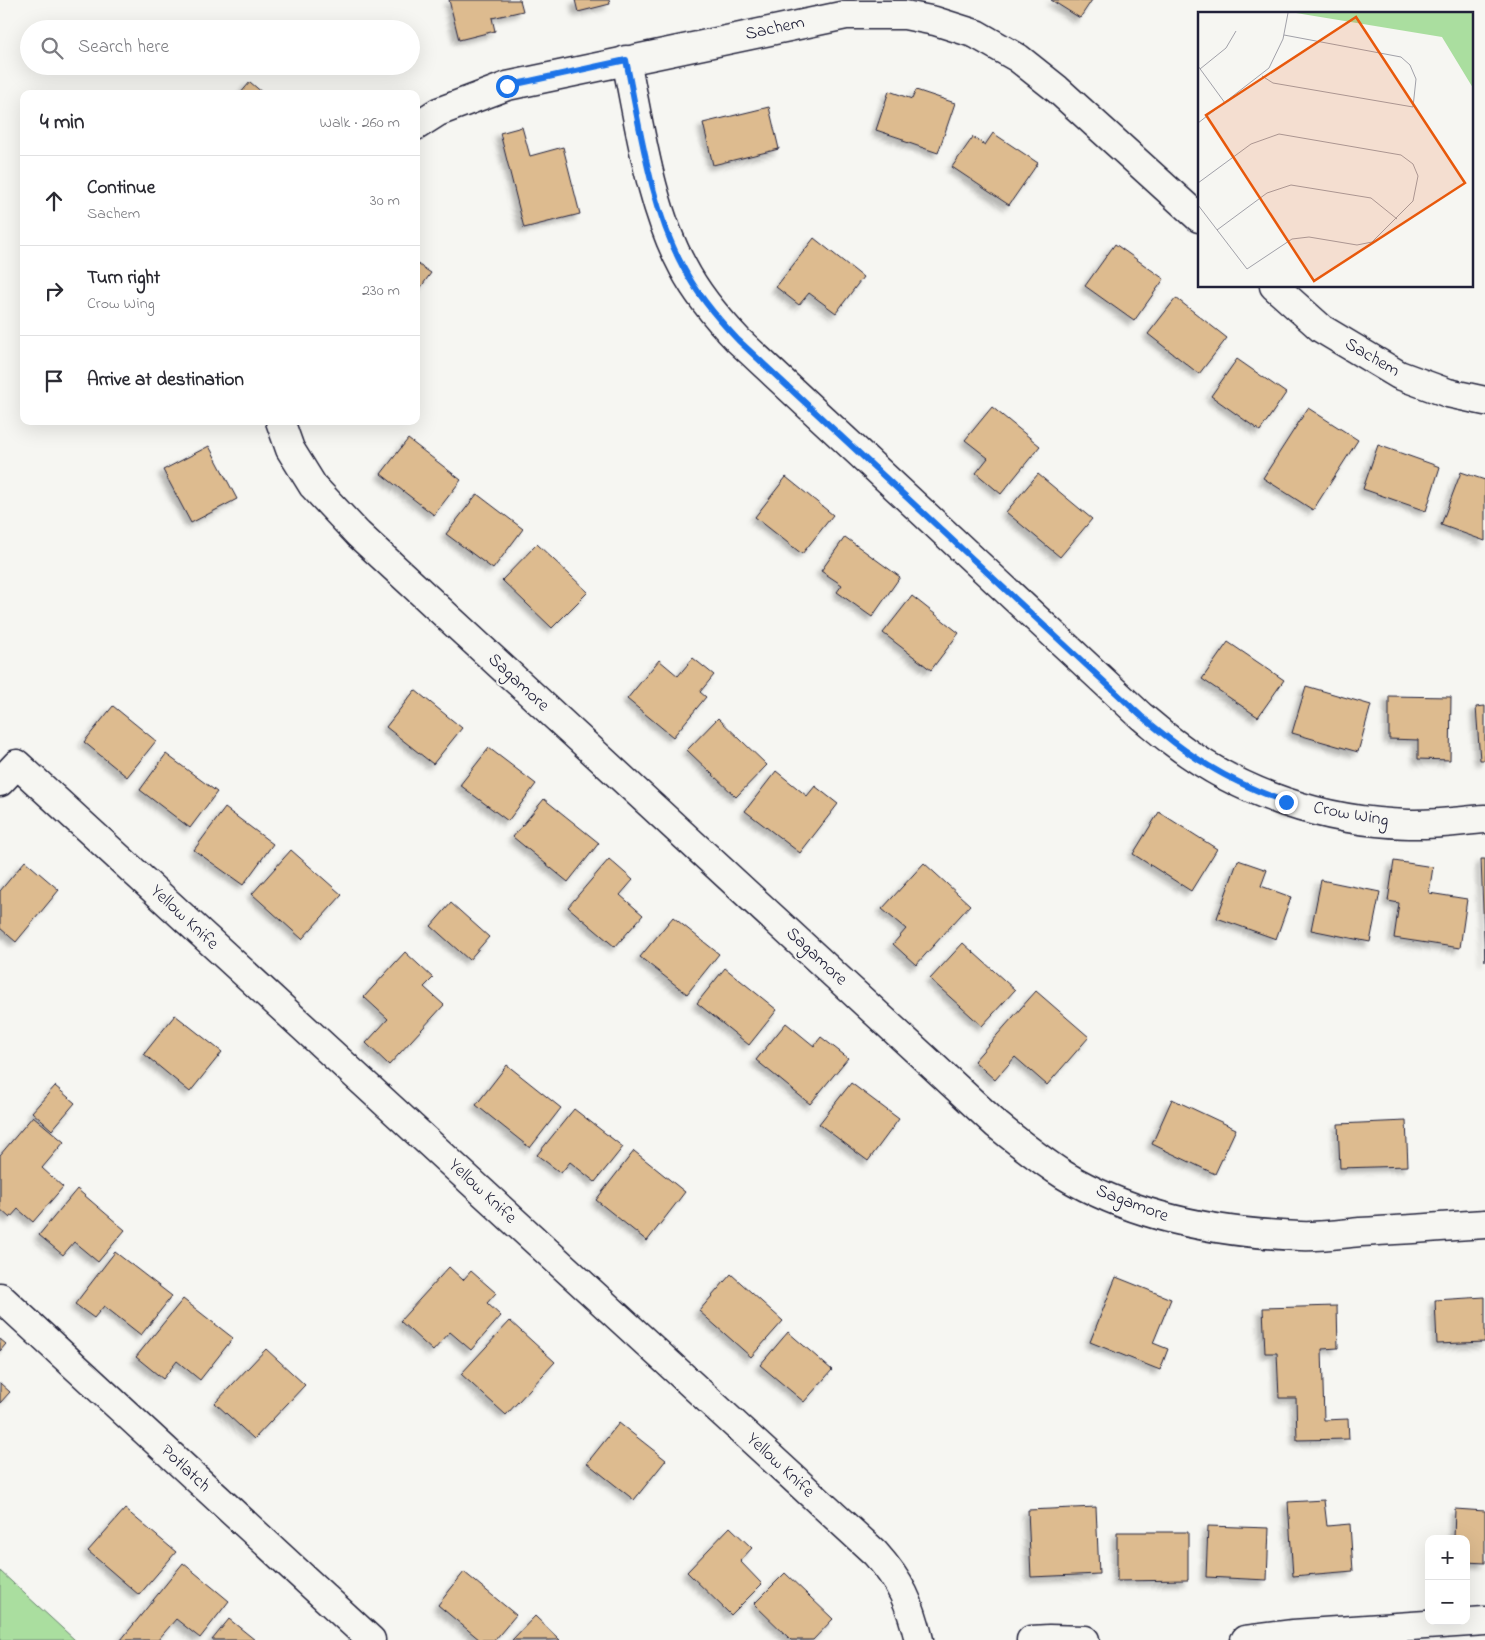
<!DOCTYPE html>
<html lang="en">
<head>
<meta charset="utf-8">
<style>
  body { margin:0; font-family:"Indie Flower",sans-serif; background:#f7f7f7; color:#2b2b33 }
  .controls { position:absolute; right:15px; bottom:15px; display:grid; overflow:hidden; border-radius:10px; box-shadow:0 5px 20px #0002 }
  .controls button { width:45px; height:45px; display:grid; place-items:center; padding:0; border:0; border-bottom:1px solid #e1e1e2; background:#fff; color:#2b2b33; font:25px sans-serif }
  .stop { position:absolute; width:15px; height:15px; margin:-11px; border:4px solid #1a73e8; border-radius:50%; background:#fff }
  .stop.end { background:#1a73e8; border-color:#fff; box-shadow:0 1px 5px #0008 }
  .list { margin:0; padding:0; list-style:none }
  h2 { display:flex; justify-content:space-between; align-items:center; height:65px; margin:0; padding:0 20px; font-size:21px }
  h2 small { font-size:16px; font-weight:400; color:#7c7c81 }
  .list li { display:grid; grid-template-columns:32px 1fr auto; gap:15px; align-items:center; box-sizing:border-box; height:90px; padding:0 20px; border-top:1px solid #e1e1e2 }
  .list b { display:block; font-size:19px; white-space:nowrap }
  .list p { margin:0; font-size:16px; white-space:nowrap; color:#7c7c81 }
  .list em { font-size:16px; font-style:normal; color:#7c7c81 }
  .icon { flex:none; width:28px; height:28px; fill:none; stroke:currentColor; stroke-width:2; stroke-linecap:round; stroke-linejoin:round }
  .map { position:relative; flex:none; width:1485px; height:1640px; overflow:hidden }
  .search { position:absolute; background:#fff; box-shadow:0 5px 20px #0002; left:20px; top:20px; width:400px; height:55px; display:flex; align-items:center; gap:12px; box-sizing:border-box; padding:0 18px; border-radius:28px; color:#7c7c81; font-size:19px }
  .panel { position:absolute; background:#fff; box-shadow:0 5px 20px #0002; left:20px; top:90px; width:400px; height:335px; border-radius:10px }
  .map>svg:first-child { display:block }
  .green { fill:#aade9f; stroke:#66806d }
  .building { fill:#ddbb8f; stroke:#22223b; filter:url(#shadow) }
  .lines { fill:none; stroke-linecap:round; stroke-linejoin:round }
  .minor-casing { stroke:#22223b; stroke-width:31 }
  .minor { stroke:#f6f6f2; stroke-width:28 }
  .route { stroke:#1a73e8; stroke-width:6 }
  .labels { text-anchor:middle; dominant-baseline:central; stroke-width:4.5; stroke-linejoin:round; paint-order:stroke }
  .street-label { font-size:18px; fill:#22223b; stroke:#f6f6f2 }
  .inset-road { fill:none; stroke:#a1a1a9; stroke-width:1 }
  .view { fill:#e8590c; fill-opacity:0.15; stroke:#e8590c; stroke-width:2.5 }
  .inset-edge { fill:none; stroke:#22223b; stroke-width:2.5 }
</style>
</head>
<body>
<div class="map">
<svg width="1485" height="1640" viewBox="0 0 1485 1640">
  <defs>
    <filter id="shadow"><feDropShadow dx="-4.5" dy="4.5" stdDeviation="2.5" flood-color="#0004"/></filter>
  </defs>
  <rect width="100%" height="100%" fill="#f6f6f2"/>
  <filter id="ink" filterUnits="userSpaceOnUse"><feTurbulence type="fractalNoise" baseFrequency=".02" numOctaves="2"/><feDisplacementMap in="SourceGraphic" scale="10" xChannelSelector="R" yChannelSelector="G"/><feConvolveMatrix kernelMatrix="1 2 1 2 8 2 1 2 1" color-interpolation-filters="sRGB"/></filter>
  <g filter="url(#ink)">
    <polygon class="green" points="0,1571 75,1640 0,1640"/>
    <g class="building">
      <polygon points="449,0 520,0 523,11 492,18 495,31 459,40"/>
      <polygon points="575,0 609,0 610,4 578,12"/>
      <polygon points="1051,0 1092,0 1080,18"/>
      <polygon points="250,82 264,94 240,94"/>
      <polygon points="916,90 955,103 938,153 903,141 903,139 876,130 889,91 912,99"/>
      <polygon points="769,107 779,149 713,165 703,123"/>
      <polygon points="522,127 530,156 563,147 580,214 524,228 500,133"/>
      <polygon points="993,133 1038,163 1009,205 952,167 973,137 985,145"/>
      <polygon points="814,238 863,277 836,313 809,293 799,305 776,287"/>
      <polygon points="1115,244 1164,279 1134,321 1085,286"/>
      <polygon points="416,263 431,273 416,294"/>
      <polygon points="1176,298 1227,338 1199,374 1148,334"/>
      <polygon points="1237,359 1286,393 1260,431 1211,396"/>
      <polygon points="992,407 1040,446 1001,494 976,473 988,458 965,440"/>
      <polygon points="1308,408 1358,440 1313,510 1263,478"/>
      <polygon points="408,439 461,480 434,515 381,474"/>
      <polygon points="1378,445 1440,467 1426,511 1363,489"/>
      <polygon points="209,446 237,499 191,523 163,470"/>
      <polygon points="1461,472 1485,480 1485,541 1441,525"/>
      <polygon points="1038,474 1092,519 1060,557 1006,512"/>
      <polygon points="786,477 833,515 802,554 755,517"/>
      <polygon points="477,494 523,529 493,569 446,534"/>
      <polygon points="845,537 900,577 872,617 837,592 842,585 821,571"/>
      <polygon points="537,544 588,592 552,628 502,580"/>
      <polygon points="912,596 959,633 931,670 883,633"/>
      <polygon points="1228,642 1284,680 1258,717 1202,679"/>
      <polygon points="693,658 714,675 700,692 706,697 673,737 627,699 659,660 678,676"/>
      <polygon points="1306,686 1371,705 1358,752 1292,733"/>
      <polygon points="415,690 462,728 433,764 386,727"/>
      <polygon points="1389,696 1451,697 1450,760 1418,759 1418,740 1389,739"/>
      <polygon points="113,706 156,741 127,777 84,742"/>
      <polygon points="1485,706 1485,760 1480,760 1476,707"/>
      <polygon points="718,718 767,765 736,797 687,750"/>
      <polygon points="489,748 536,784 508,821 460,785"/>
      <polygon points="166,754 217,792 190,828 140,790"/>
      <polygon points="776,771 807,796 815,786 838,804 800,853 745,811"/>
      <polygon points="544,799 599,843 568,882 513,837"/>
      <polygon points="225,808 273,844 243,885 194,850"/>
      <polygon points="1159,812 1217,849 1191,891 1133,854"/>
      <polygon points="291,850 342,895 302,939 252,894"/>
      <polygon points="609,859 633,880 620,895 643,915 615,947 568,907"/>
      <polygon points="1481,859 1485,859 1485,961"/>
      <polygon points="1238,860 1267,870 1261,886 1291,897 1276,939 1217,918"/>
      <polygon points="25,861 59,890 16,942 0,928 0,891"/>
      <polygon points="1394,861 1433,867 1429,893 1467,899 1460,948 1394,938 1399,903 1388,901"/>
      <polygon points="924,863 970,905 916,965 893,944 906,929 882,909"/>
      <polygon points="1321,880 1380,892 1370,942 1311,930"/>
      <polygon points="451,903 489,937 469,960 431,926"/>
      <polygon points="673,917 719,954 687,994 640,957"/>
      <polygon points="963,943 1015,990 982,1026 930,979"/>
      <polygon points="405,952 433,978 424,987 444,1005 389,1065 366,1043 388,1019 364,997"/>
      <polygon points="725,968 777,1010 749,1045 697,1003"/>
      <polygon points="1036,991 1089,1037 1047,1085 1015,1057 995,1080 974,1061"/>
      <polygon points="175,1015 222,1052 190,1092 144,1054"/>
      <polygon points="786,1023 814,1046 821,1037 848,1058 810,1104 756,1060"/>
      <polygon points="507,1065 561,1108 530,1148 476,1105"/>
      <polygon points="851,1083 899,1119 868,1161 819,1124"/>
      <polygon points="55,1086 75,1103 52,1130 32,1112"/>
      <polygon points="1172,1099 1236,1129 1215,1174 1152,1144"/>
      <polygon points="574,1109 623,1147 595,1182 570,1162 561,1173 537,1155"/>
      <polygon points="33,1116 64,1142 42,1168 63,1187 33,1222 18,1209 10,1218 0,1209 0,1155"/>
      <polygon points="1406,1121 1408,1166 1340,1168 1338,1124"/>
      <polygon points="634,1151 685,1192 647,1241 596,1200"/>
      <polygon points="77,1189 125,1230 98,1262 74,1242 63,1255 39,1235"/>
      <polygon points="115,1252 172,1296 141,1335 104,1306 94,1318 75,1304"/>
      <polygon points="449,1267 463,1280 471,1271 496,1293 487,1303 501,1316 471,1350 450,1332 433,1351 400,1321"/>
      <polygon points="731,1274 783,1321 751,1357 699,1311"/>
      <polygon points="1116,1277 1171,1299 1153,1343 1168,1349 1160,1370 1090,1342"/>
      <polygon points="1485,1297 1485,1342 1437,1344 1435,1300"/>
      <polygon points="183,1299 233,1338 200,1380 177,1361 163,1379 136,1357"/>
      <polygon points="1337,1306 1338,1348 1322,1349 1324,1420 1348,1419 1349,1439 1297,1440 1296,1398 1279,1398 1277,1353 1265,1353 1263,1308"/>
      <polygon points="510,1321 555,1362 506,1415 461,1374"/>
      <polygon points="788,1332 832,1370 804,1402 760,1365"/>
      <polygon points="0,1339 6,1344 0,1351"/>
      <polygon points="266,1349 305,1385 254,1439 215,1403"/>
      <polygon points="0,1383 10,1392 0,1403"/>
      <polygon points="619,1423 666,1460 634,1500 587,1463"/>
      <polygon points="1324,1500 1327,1526 1350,1524 1353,1571 1293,1576 1288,1502"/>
      <polygon points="1096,1507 1099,1574 1031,1577 1028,1510"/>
      <polygon points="125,1509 176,1552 139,1595 88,1551"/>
      <polygon points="1455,1509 1485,1511 1485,1563 1466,1562 1466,1539 1454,1539"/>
      <polygon points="1208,1526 1269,1528 1267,1580 1206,1577"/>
      <polygon points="730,1527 752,1548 740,1561 762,1584 731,1615 687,1572"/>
      <polygon points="1117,1532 1188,1532 1188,1580 1117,1581"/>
      <polygon points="183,1563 229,1601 200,1638 176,1619 158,1640 121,1640"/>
      <polygon points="464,1572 516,1615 495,1640 480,1640 438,1605"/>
      <polygon points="785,1573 833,1619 813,1640 791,1640 754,1604"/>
      <polygon points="535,1616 560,1640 512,1640"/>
      <polygon points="229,1619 255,1640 212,1640"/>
    </g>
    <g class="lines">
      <g class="minor-casing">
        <g id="minor">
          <path d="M626 60C640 127 650 206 683 267 697 294 717 318 738 340L1141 716C1152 725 1162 734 1173 742 1240 794 1325 822 1409 824 1434 825 1460 821 1485 819"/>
          <polyline points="416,126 438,112 507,86 846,15 905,15 935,21 976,34 1018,58 1057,89 1199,218"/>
          <polyline points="1274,286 1322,329 1399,375 1448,393 1485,401"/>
          <path d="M280 421 290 449 313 486 358 534 997 1125C1019 1143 1040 1160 1064 1175 1135 1218 1218 1233 1300 1236 1320 1237 1340 1234 1360 1232 1402 1230 1443 1227 1485 1224"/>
          <path d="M0 782 17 764 875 1553C901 1582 910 1603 919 1640"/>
          <polyline points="0,1297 371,1640"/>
          <polyline points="1031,1640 1049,1639 1085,1640"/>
          <polyline points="1245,1640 1293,1634 1485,1621"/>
        </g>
      </g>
      <use href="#minor" class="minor"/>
    </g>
  </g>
  <g class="lines" filter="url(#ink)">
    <path class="route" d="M507 86 626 60C640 127 650 206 683 267 697 294 717 318 738 340L1141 716C1163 734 1185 752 1209 766 1233 781 1259 792 1286 802"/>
  </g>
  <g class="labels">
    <g class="street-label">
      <text transform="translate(775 29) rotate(-12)">Sachem</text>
      <text transform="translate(1372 358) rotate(30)">Sachem</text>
      <text transform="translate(518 683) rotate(43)">Sagamore</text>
      <text transform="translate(1351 815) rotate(10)">Crow Wing</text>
      <text transform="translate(184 918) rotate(43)">Yellow Knife</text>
      <text transform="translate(816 957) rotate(43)">Sagamore</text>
      <text transform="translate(482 1192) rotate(43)">Yellow Knife</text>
      <text transform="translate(1132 1204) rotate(21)">Sagamore</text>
      <text transform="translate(780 1466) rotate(43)">Yellow Knife</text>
      <text transform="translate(185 1469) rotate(43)">Potlatch</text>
    </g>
  </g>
  <g transform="translate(1198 12)">
    <rect width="275" height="275" fill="#f6f6f2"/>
    <path d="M98 1H275V76L244 25Z" fill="#aade9f"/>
    <path class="inset-road" d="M0 54 27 91M2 57 28 36 38 19M64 64 75 71 215 95 218 67 212 53 203 45 86 23M0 111 71 56 85 27 90 1M0 171 53 132 81 122 203 143 215 152 220 164 215 189 174 230 159 233 111 225 94 227 49 257 0 193M19 218 69 181 93 173 173 186 199 207"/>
    <path class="view" d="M158 5 267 171 116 269 8 103Z"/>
    <rect width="275" height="275" class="inset-edge"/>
  </g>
</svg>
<div class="controls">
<button>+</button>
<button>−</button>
</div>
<div class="stop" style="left:507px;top:86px"></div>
<div class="stop end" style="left:1286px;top:802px"></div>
<div class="search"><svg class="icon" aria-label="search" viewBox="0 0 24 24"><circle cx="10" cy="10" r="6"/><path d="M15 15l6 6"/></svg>Search here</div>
<section class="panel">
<h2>4 min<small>Walk · 260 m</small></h2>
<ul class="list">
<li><svg class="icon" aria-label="ahead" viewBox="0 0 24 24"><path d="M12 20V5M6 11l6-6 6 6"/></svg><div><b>Continue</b><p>Sachem</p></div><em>30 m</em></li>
<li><svg class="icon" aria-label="right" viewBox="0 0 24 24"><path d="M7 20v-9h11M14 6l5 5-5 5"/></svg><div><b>Turn right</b><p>Crow Wing</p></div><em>230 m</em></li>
<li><svg class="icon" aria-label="arrive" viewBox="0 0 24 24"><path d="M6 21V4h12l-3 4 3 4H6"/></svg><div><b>Arrive at destination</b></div></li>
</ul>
</section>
</div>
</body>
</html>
